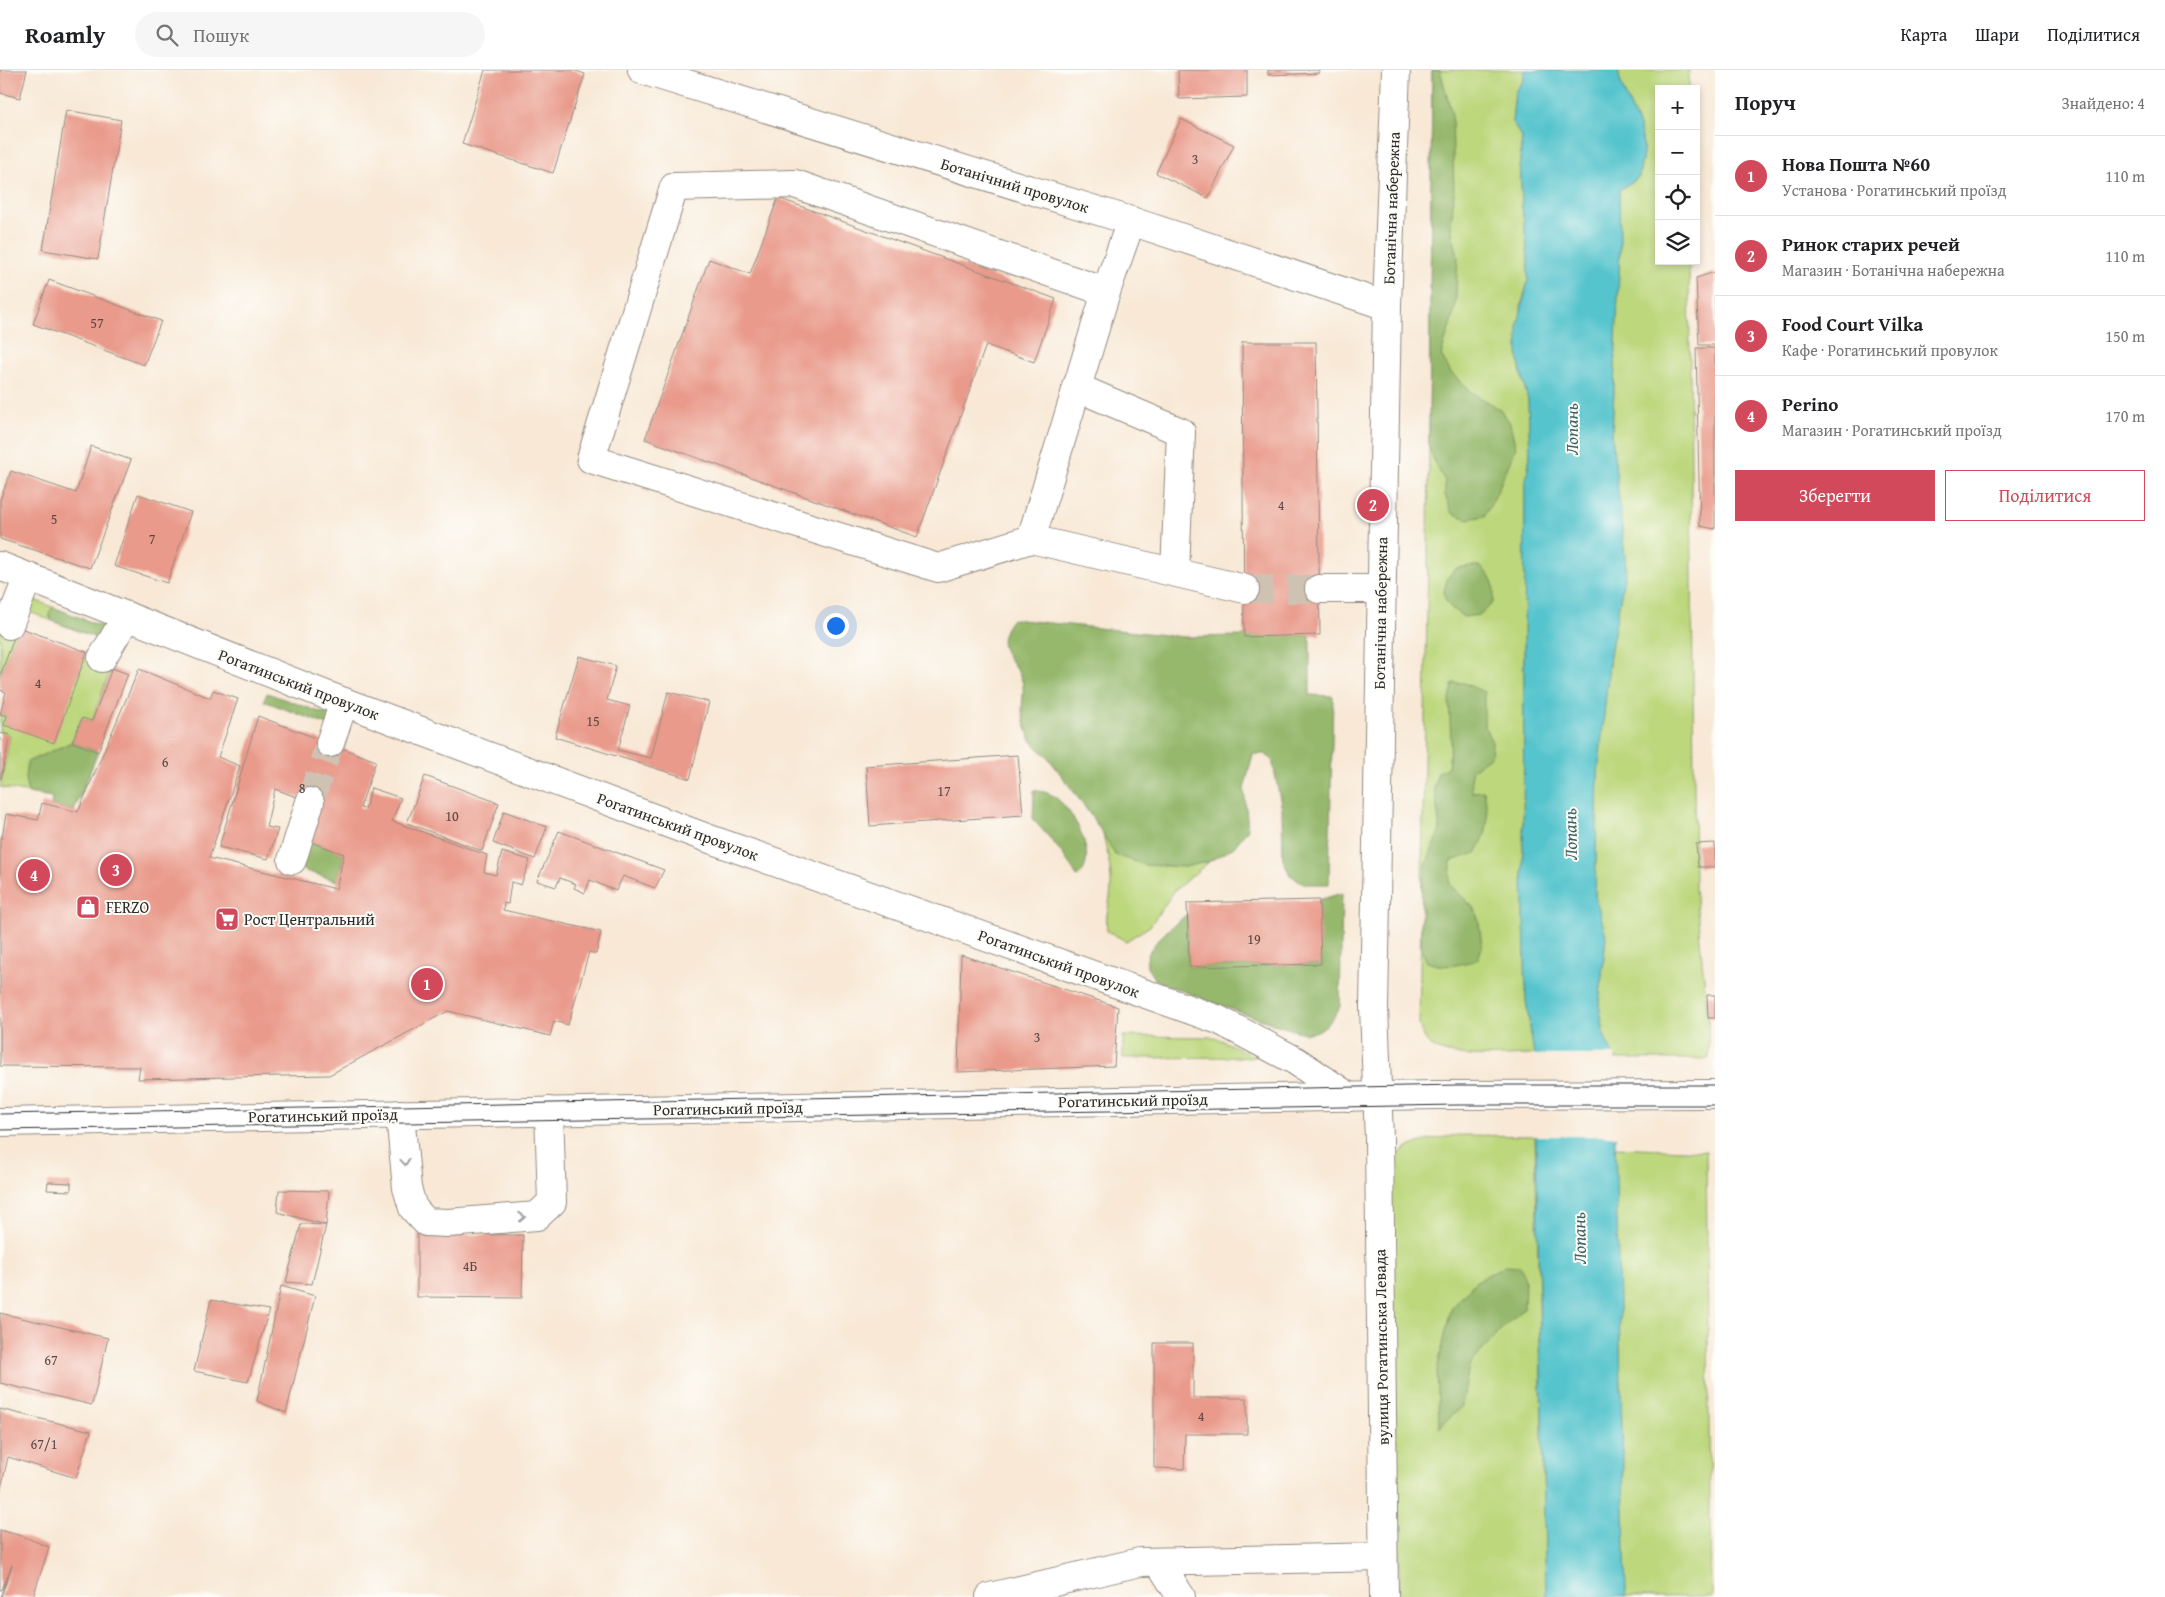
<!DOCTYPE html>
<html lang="uk">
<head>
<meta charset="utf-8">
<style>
  body { margin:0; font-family:"Gentium Book Plus",serif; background:#f6f6f6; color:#202124 }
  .controls { position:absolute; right:15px; top:15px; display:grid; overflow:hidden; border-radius:0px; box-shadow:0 2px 8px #0003 }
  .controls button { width:45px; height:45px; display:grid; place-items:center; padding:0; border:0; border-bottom:1px solid #e0e0e0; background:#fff; color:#202124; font:25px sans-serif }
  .you { position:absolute; left:835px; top:555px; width:18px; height:18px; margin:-12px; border:4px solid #fff; border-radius:50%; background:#1a73e8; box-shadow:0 0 0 8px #1a73e833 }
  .badge { display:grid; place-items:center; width:32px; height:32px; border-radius:50%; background:#d1495b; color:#fff; font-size:16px; font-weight:700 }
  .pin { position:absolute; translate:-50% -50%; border:2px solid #fff; box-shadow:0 1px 5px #0006 }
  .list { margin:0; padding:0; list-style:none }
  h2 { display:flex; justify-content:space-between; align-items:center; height:65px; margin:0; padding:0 20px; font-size:21px }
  h2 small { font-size:16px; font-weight:400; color:#757577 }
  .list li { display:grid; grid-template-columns:32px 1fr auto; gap:15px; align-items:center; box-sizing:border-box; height:80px; padding:0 20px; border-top:1px solid #e0e0e0 }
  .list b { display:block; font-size:19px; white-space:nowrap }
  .list p { margin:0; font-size:16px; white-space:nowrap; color:#757577 }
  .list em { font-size:16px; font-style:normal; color:#757577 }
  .actions { display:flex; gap:10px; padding:15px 20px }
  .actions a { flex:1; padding:11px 0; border:1px solid #d1495b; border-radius:0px; text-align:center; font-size:18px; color:#d1495b }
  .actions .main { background:#d1495b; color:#fff }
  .icon { flex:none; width:28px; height:28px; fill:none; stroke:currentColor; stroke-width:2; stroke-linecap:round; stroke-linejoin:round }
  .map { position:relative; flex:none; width:1715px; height:1527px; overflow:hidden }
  header { display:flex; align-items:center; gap:30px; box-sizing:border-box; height:70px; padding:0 25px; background:#fff; border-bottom:1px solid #e0e0e0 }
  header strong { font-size:24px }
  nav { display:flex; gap:28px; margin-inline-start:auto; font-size:18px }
  .search { width:350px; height:45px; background:#f6f6f6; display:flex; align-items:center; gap:12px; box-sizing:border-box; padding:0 18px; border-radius:28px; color:#757577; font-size:19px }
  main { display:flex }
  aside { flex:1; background:#fff }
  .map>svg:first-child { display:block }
  .green { fill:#bcd77c; stroke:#748154 }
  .forest { fill:#95b86c; stroke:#60724c }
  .water { fill:#57c4cd; stroke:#41787c }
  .pier { fill:#f8e8d5 }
  .building { fill:#e99a8a }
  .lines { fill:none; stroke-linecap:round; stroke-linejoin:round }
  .minor-tunnel { stroke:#cfc2b3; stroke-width:28; stroke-dasharray:28 14; stroke-linecap:butt }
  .minor-casing { stroke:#928a80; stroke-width:30 }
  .minor { stroke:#fff; stroke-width:28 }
  .tram { stroke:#2b2b2b; stroke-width:1 }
  .oneway { stroke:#a0a0a0 }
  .labels { text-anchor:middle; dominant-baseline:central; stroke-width:4; stroke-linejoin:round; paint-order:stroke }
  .number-label { font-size:14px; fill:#5a4743 }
  .street-label { font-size:16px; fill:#2b2b2b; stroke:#fdfcf7 }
  .poi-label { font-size:16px; fill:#2b2b2b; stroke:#fdfcf7; text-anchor:start }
  .water-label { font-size:18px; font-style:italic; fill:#3a6164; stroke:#fdfcf7 }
</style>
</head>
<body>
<header>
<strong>Roamly</strong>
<div class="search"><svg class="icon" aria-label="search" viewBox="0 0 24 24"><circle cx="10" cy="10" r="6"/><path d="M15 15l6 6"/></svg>Пошук</div>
<nav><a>Карта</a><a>Шари</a><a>Поділитися</a></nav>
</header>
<main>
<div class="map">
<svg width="1715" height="1527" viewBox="0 0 1715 1527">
  <rect width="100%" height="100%" fill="#fdfcf7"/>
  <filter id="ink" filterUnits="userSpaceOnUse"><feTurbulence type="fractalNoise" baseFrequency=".02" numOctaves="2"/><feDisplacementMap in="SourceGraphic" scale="10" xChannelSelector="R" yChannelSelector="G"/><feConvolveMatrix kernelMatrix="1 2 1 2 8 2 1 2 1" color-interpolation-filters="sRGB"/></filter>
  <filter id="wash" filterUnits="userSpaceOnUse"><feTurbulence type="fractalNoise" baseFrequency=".0096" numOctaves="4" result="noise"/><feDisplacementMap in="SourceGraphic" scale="20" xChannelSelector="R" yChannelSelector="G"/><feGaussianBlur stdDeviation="1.12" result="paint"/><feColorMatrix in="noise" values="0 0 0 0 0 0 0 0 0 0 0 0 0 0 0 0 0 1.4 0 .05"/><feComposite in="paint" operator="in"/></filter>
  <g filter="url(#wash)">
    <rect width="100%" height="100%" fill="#f8e8d5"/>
    <g class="green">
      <path d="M1432 0H1524V9L1515 22 1512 52 1522 68 1520 90 1522 136 1528 186V211L1521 236 1520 300 1528 330 1530 386 1525 416 1523 803 1526 930 1534 985C1506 985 1452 992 1430 975 1424 969 1422 962 1419 955L1428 490Z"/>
      <path d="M1618 0H1689V19H1659V191H1689L1695 820 1708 948 1709 989H1609L1599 935 1606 866 1595 826 1598 704 1610 584 1626 497 1612 365 1620 177 1619 120 1639 107C1640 97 1644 85 1643 75 1641 49 1621 26 1618 0Z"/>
      <polygon points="27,527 111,560 106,572 22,539"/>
      <polygon points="0,552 18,557 0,606"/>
      <polygon points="87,582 113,592 92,651 82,648 72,672 27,693 25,708 28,723 0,717 10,665 0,663 0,644 7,646 4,655"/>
      <path d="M1102 760 1116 785 1184 797 1210 791 1175 820 1150 856 1126 871 1107 861C1105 843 1110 835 1111 818 1112 798 1106 779 1102 760Z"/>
      <polygon points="1123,966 1215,967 1256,987 1123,988"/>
      <path d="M1457 1065 1535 1066 1546 1527H1400L1389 1132C1390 1121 1389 1110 1391 1100 1397 1071 1433 1070 1457 1065Z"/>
      <polygon points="1615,1077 1706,1081 1711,1527 1626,1527"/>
    </g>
    <g class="forest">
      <path d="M1432 0H1440L1452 45 1454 124 1451 157 1458 187 1455 239 1441 285 1451 303 1471 322 1500 339 1510 353 1516 379C1504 402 1498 425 1484 446L1468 449 1452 443 1445 425V411L1435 393 1429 377Z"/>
      <path d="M1479 496C1494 508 1495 514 1493 533L1479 545 1464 547C1447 536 1439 529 1448 508 1451 502 1456 498 1463 497 1468 496 1474 496 1479 496Z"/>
      <polygon points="53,537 102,557 100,563 95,567 51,550 49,543"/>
      <path d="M1012 549 1184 567 1310 565V625L1333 626 1329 814H1305L1290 805 1283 789 1282 739 1272 689 1264 684H1253L1244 719 1248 759 1234 777 1210 791 1184 797 1145 795 1115 785C1097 751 1073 721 1050 690 1045 683 1036 678 1031 670 1027 663 1023 649 1022 641 1022 632 1024 622 1023 614 1017 588 987 580 1012 549Z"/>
      <path d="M1453 613H1464L1484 622V655L1492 672 1491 686 1471 701 1472 722 1484 721C1489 747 1490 759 1476 783L1451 791 1450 815 1475 839 1479 853 1482 877 1478 889C1460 895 1446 899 1427 892L1421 879 1422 817 1426 795 1440 759 1434 717 1438 702 1448 697 1451 671 1449 629Z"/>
      <polygon points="267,623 334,647 330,656 264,631"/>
      <polygon points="72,672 98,682 74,741 51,735 52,727 28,723 25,708 27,692"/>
      <path d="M1034 720C1039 721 1046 722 1050 724 1072 735 1102 790 1077 807 1065 785 1051 768 1033 750Z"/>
      <polygon points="308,771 344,784 337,811 303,800 300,794"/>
      <path d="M1342 823 1340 937C1333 949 1322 964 1306 963 1295 963 1162 915 1155 909 1152 906 1148 899 1147 896 1143 877 1175 855 1187 844L1189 897 1320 894 1319 830Z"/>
      <polygon points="1505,1195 1520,1196 1525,1210 1524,1239 1503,1257 1469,1296 1462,1336 1439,1358 1437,1300 1451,1239 1475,1212"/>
    </g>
    <path class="water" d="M1524 0H1618C1621 26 1641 49 1643 75 1644 85 1640 97 1639 107L1619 120 1620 177 1612 365 1626 497 1610 584 1598 704 1595 826 1606 866 1599 935 1604 965 1613 985 1626 1527H1546L1534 985 1526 930 1523 803 1525 416 1530 386 1528 330 1518 287V254L1528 211V186L1522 136 1520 90 1522 68 1512 52 1515 22 1524 9Z"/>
    <polygon class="pier" points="1531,985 1615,985 1617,1066 1533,1066"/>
    <g id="blocks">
      <g class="building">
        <polygon points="0,0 27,0 20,28 0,23"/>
        <polygon points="485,0 573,0 585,4 553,103 462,74"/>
        <polygon points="1178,0 1247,0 1247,27 1179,29"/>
        <polygon points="1268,0 1319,0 1319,3 1268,5"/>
        <polygon points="66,40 121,50 98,189 43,180"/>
        <polygon points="1181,49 1234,75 1208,128 1156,103"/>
        <polygon points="778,128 1056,229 1034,292 986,275 917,467 645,369 709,189 750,204"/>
        <polygon points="1715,202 1715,275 1699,275 1696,208"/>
        <polygon points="49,210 161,251 144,295 33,254"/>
        <polygon points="1242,272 1316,272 1320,565 1244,567"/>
        <polygon points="1696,278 1715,278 1715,459 1700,456"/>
        <polygon points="91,376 131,390 90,498 0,469 0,430 11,401 76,423"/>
        <polygon points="138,424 191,442 167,513 114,496"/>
        <polygon points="18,557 87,582 54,673 4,655 7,646 0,644 6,622 0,620 0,606"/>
        <polygon points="579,586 616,596 607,630 630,636 618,680 651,688 668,622 709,632 690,709 555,667"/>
        <polygon points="112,598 128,604 98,682 72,672 82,648 92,651"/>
        <polygon points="139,599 210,628 213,620 238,629 218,687 240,696 209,788 336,819 344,784 308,771 310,732 275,719 266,757 278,759 268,789 219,777 258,646 376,691 360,738 365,739 371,718 401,728 392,751 487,785 484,802 496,805 502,782 530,790 521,815 511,812 508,834 504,833 503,840 601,862 596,884 589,882 568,955 554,951 550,966 448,941 329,1005 138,1009 140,997 0,996 0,768 2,768 6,744 38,750 42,733 78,742"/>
        <polygon points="0,663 10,665 1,709 0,709"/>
        <polygon points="1018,685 1023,745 870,756 866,696"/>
        <polygon points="425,706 499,733 482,781 407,753"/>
        <polygon points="504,741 547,757 535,789 493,773"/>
        <polygon points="559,761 664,800 655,818 623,806 616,821 590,810 585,823 574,818 576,814 560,808 556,817 537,811"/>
        <polygon points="1715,773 1715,797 1698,797 1696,774"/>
        <polygon points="1319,830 1321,894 1189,897 1187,833"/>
        <polygon points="961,885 1118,937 1114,996 958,1002"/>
        <polygon points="1707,925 1715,925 1715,948 1708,948"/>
        <polygon points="48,1112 71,1113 71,1121 47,1120"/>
        <polygon points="279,1120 329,1121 326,1155 312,1214 286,1212 301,1154 326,1155 277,1142"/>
        <polygon points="417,1164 523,1165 522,1228 417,1227"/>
        <polygon points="281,1216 315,1226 286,1343 257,1331"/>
        <polygon points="211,1230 269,1240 248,1312 194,1301"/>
        <polygon points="0,1243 108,1268 92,1335 0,1313"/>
        <polygon points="1154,1273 1193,1273 1193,1328 1247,1328 1247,1364 1185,1364 1184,1399 1154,1398"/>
        <polygon points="0,1339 91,1361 76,1408 8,1387 0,1423"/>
        <polygon points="0,1460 22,1466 49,1477 33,1527 1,1527 12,1495 2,1520 0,1520"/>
      </g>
    </g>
  </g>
  <g filter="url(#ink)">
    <use href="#blocks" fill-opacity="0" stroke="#928a80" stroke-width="1"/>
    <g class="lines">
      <g class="minor-tunnel">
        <polyline points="1245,519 1319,519"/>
        <polyline points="310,732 330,673"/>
      </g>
      <g class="minor-casing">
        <g id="minor">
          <polyline points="642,0 1131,151 1387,236"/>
          <polyline points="1106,222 1131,151"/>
          <polyline points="1076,317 1181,362 1175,502"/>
          <polyline points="1031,469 1106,222 795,114 674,117 591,389 938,498 1031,469 1245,519"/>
          <polyline points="0,496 336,629 707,768 1219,950 1296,991 1349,1027"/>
          <polyline points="1319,519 1381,519"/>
          <polyline points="9,555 28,507"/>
          <polyline points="102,588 127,546"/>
          <polyline points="330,673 344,632"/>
          <polyline points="292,790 310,732"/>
          <polyline points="400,1044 407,1118 413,1138 426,1152 448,1153 537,1146 552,1132 549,1041"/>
          <polyline points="0,1052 1436,1025 1715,1024"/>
          <polyline points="1159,1492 1181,1527"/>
          <polyline points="990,1527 1140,1492 1383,1487"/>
          <polyline points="1384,1527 1379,1069 1374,937 1387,236 1396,0"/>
        </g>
      </g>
      <use href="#minor" class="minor"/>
      <g class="tram">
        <polyline points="0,1044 1457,1015 1715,1015"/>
        <polyline points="0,1060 1457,1035 1715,1035"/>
      </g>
    </g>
    <defs><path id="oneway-chevron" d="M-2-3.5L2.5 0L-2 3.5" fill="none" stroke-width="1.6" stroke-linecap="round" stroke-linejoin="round" transform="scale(1.25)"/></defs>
    <g class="oneway">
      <use href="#oneway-chevron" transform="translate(405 1092) rotate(85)"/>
      <use href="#oneway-chevron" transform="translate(522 1147) rotate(-4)"/>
    </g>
  </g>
  <defs>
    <g id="shop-square" transform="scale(1.25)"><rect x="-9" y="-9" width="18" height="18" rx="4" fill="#d1495b" stroke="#fdfcf7"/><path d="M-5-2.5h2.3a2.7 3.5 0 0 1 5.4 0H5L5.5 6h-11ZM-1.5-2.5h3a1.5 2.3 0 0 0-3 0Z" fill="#fff"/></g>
    <g id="supermarket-square" transform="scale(1.25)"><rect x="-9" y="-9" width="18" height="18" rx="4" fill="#d1495b" stroke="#fdfcf7"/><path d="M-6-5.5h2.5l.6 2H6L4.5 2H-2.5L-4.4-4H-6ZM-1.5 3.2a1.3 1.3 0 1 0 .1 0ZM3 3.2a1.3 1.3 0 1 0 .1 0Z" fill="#fff"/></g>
  </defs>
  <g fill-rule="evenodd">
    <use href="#shop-square" x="88" y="837"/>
    <use href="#supermarket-square" x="227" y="849"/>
  </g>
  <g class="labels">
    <g class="number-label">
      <text x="1195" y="89">3</text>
      <text x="97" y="253">57</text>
      <text x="1281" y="435">4</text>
      <text x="54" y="449">5</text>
      <text x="152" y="469">7</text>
      <text x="38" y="613">4</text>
      <text x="593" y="651">15</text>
      <text x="165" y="692">6</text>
      <text x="302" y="718">8</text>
      <text x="944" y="721">17</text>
      <text x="452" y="746">10</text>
      <text x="1254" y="869">19</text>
      <text x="1037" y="967">3</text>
      <text x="470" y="1196">4Б</text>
      <text x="51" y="1290">67</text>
      <text x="1201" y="1346">4</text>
      <text x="44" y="1374">67/1</text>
    </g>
    <g class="street-label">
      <text transform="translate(1015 115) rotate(17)">Ботанічний провулок</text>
      <text transform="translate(1391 138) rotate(-88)">Ботанічна набережна</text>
      <text transform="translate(1380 543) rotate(-89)">Ботанічна набережна</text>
      <text transform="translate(299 614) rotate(21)">Рогатинський провулок</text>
      <text transform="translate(678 756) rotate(20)">Рогатинський провулок</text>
      <text transform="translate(1059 893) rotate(20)">Рогатинський провулок</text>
      <text transform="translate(1133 1030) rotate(-1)">Рогатинський проїзд</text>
      <text transform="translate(728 1038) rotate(-1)">Рогатинський проїзд</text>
      <text transform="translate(323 1045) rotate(-1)">Рогатинський проїзд</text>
      <text transform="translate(1381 1277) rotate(-91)">вулиця Рогатинська Левада</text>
    </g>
    <g class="poi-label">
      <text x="106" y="837">FERZO</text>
      <text x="244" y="849">Рост Центральний</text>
    </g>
    <g class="water-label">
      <text transform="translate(1571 359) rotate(-90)">Лопань</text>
      <text transform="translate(1570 764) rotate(-91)">Лопань</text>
      <text transform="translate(1579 1168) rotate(-91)">Лопань</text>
    </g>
  </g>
</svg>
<div class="controls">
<button>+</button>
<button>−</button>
<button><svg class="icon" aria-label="locate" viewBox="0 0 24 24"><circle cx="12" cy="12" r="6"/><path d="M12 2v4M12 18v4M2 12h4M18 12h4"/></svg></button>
<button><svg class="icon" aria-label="layers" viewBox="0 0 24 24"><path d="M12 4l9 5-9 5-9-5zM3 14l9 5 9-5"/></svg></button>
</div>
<div class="you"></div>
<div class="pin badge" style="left:427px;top:914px">1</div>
<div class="pin badge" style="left:1373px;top:435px">2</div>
<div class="pin badge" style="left:116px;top:800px">3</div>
<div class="pin badge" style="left:34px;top:805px">4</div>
</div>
<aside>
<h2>Поруч<small>Знайдено: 4</small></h2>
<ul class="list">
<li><span class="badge">1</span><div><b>Нова Пошта №60</b><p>Установа · Рогатинський проїзд</p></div><em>110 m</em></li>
<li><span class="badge">2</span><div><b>Ринок старих речей</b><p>Магазин · Ботанічна набережна</p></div><em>110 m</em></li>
<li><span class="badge">3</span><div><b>Food Court Vilka</b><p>Кафе · Рогатинський провулок</p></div><em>150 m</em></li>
<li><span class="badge">4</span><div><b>Perino</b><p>Магазин · Рогатинський проїзд</p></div><em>170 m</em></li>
</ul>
<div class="actions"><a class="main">Зберегти</a><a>Поділитися</a></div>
</aside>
</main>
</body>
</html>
